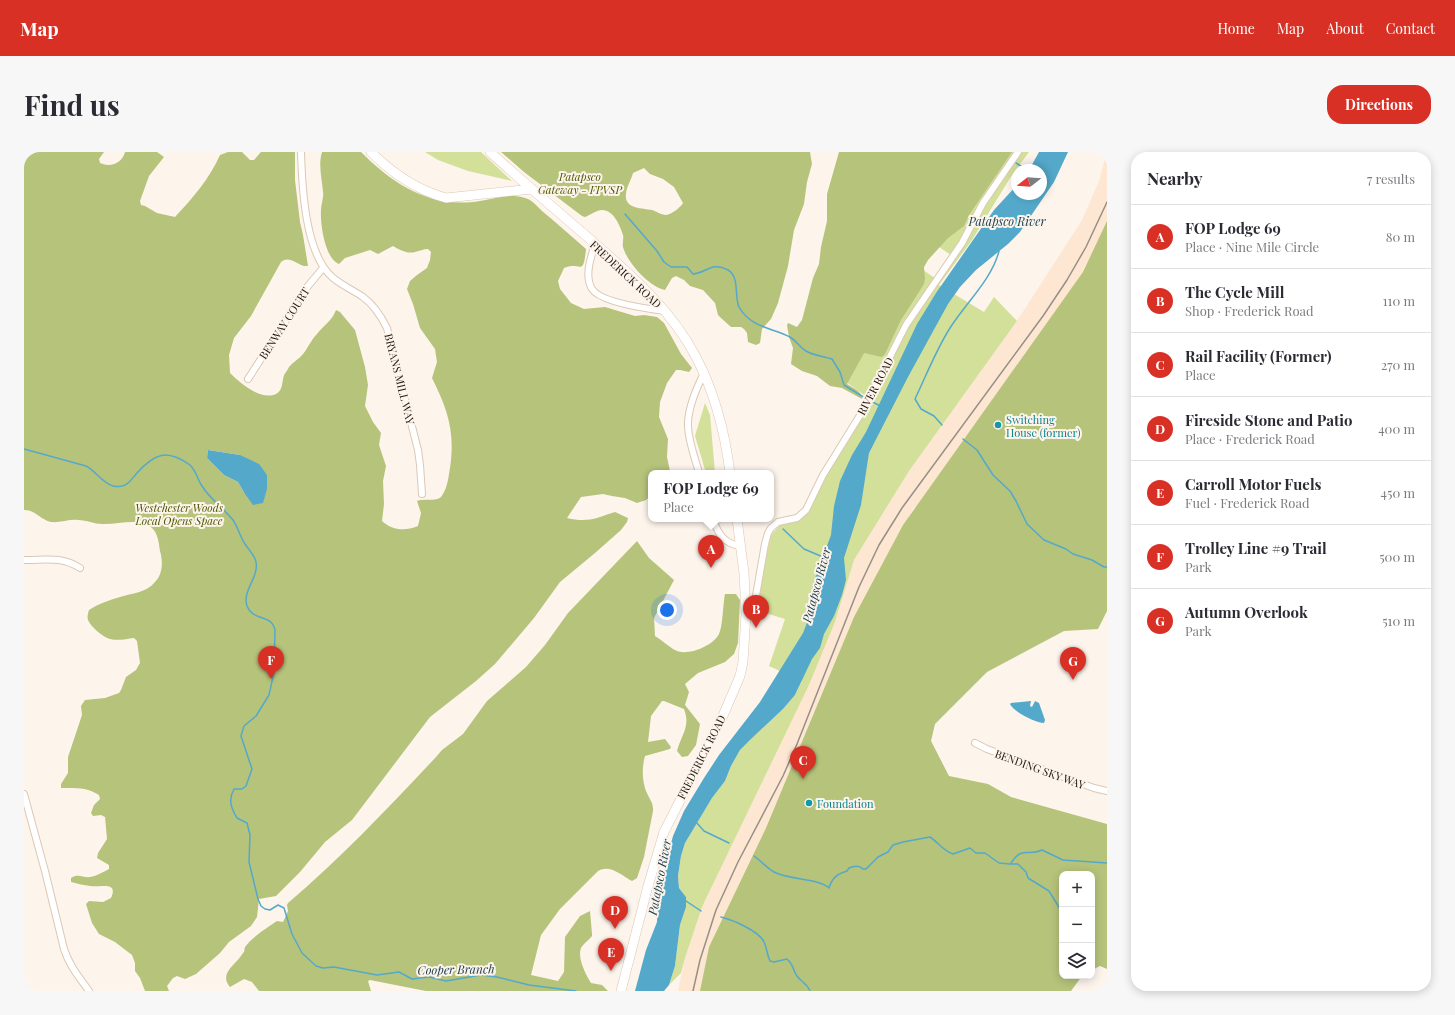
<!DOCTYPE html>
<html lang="en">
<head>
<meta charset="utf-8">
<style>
  body { margin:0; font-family:"Playfair Display",serif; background:#f7f7f7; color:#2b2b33 }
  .controls { position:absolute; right:12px; bottom:12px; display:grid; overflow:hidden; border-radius:8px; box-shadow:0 2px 10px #0003 }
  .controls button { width:36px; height:36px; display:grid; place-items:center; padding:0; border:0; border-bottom:1px solid #e1e1e2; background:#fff; color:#2b2b33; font:20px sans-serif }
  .compass { position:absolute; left:987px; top:12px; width:36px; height:36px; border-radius:50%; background:#fff; box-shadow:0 2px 10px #0003; rotate:253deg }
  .you { position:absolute; left:643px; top:458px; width:14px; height:14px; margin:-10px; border:3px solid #fff; border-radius:50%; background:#1a73e8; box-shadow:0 0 0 6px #1a73e833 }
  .badge { display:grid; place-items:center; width:26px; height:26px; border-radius:50%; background:#d93025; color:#fff; font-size:13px; font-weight:700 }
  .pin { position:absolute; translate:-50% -33px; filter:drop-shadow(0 1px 2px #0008) }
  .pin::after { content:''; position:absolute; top:21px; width:14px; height:12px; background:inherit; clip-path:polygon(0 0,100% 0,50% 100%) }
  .popup { position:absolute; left:624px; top:318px; width:126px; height:52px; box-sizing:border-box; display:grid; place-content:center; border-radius:8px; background:#fff; filter:drop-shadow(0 1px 3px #0005); font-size:13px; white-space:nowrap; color:#7c7c81 }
  .popup b { font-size:15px; color:#2b2b33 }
  .popup::after { content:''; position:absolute; left:50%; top:100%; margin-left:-8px; border:8px solid transparent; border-top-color:#fff }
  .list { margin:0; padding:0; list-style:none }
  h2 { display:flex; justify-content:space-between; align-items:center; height:52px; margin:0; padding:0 16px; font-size:17px }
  h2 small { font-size:13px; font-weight:400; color:#7c7c81 }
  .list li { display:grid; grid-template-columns:26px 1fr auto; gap:12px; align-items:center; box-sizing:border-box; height:64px; padding:0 16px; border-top:1px solid #e1e1e2 }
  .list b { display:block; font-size:15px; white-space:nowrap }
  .list p { margin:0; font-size:13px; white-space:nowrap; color:#7c7c81 }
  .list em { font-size:13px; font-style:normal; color:#7c7c81 }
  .icon { flex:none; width:22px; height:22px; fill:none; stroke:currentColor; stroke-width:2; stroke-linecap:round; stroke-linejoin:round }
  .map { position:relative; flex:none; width:1083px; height:839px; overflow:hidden; border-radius:16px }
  header { display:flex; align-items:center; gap:24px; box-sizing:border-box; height:56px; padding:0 20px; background:#d93025; color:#fff }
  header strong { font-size:19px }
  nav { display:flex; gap:22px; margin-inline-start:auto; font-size:14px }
  .intro { display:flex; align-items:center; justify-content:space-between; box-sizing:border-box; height:96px; padding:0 24px }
  h1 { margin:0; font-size:28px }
  .button { padding:10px 18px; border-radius:16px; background:#d93025; color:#fff; font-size:14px; font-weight:700 }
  main { display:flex; gap:24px; padding:0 24px }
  aside { flex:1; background:#fff; border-radius:16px; box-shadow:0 2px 10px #0003 }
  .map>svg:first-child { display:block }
  .built { fill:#fde7d2 }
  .green { fill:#d3e09a; fill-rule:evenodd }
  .forest { fill:#b6c37b; fill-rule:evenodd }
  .water { fill:#54a9cb }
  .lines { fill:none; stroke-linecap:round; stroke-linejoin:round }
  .stream { stroke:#54a9cb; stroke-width:1.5 }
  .street-casing { stroke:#ddc7b4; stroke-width:8 }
  .secondary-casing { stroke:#ddc7b4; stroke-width:10 }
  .street { stroke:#fff; stroke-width:6 }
  .secondary { stroke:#fff; stroke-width:9 }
  .rail { stroke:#978f87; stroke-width:1.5 }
  .culture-dot { fill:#0f9aa8; stroke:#fdf4ec; stroke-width:1.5 }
  .labels { text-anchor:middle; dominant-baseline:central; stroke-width:4; stroke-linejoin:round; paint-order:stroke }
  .park-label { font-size:11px; font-style:italic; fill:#4c5700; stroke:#fdf4ec }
  .street-label { font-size:11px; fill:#1f1710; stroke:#fdf4ec }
  .culture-label { font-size:11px; fill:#0d838f; stroke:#fdf4ec; text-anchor:start }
  .water-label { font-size:12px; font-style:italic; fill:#1b4151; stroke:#fdf4ec }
</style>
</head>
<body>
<header>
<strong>Map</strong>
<nav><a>Home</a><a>Map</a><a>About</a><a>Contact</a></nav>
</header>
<div class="intro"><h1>Find us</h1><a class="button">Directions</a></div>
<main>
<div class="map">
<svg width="1083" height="839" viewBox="0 0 1083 839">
  <rect width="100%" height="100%" fill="#fdf4ec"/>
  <polygon class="built" points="1083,0 1083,81 1061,132 902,362 890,355 821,495 677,839 654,839 661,806 678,755 785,533 811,470 830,408 885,319 993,169 1058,68 1075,29"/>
  <g class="green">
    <polygon points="401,0 457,0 488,29 444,19 414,8"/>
    <path d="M853 0H1005L986 26 948 88 915 133 960 160 970 145 993 169 885 319 830 408 811 470 785 533 678 755 661 806 657 821 645 833 651 814 656 773 662 755V745L655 736 654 724 657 704 661 691 688 646 701 629 707 614 716 598 726 588 759 557 771 543 778 529 745 514 761 467 731 458 747 383 756 373 774 369 783 359 802 324 847 248 811 222ZM909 91 927 103 911 126 893 114Z"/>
    <polygon points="681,251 686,263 691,321 682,321 671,284"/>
  </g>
  <g class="forest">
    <path d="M0 0H80L75 7 76 11C87 16 98 11 101 0H133L140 5 125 24 116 49 117 53 121 54 133 61 151 65C168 47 186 26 196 3L204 0H218L226 8H230L237 0H271V28L276 70 279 83 284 114C274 115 266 102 257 110L227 164 210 186 205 203 206 221C216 231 237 249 252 242 259 239 258 229 260 223 262 220 264 217 265 215 269 210 275 207 279 202 284 196 287 188 293 182 300 173 308 169 312 158L316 160 331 178 341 215 344 233 341 254 349 270 357 281 355 293 362 314 359 329 360 352 358 369C369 379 381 379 394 374L397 361 393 349C400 346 412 350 417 345 422 339 424 329 425 322 432 283 425 260 408 226L413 210 411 197 396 176 389 152 383 137 386 129 393 123 403 116 406 108 407 100 404 97C399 97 396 99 391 100 383 102 376 98 369 94L354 102 346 98 321 106 315 112C301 107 296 72 297 58 297 52 300 46 299 40 298 27 294 13 298 0H337C370 33 407 57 456 49 473 47 484 41 501 46 507 47 513 54 518 59 533 71 547 84 562 97 559 126 557 109 540 116L534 129 536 137 547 151 560 157 581 155 611 164 620 163 633 165 640 171 657 202 668 216 665 220 656 218H652L643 231 636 250 635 265 644 287 643 305 646 319 644 321H627V343L622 348 613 351 601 346 588 344 579 342 557 345 543 366C564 371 572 366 591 360L604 366 603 370 597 378 571 401 536 430 510 466 471 512 452 529 406 565 328 668 301 690 276 720 252 744 235 747 233 765 227 774 205 790 196 801 172 822 161 827 153 824 149 826 143 834 145 839H121L116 826 111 819V811L108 803 91 790 75 782 68 771 62 752 65 749 79 750 87 746C95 728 75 736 66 734 60 733 54 732 47 730V726C54 721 59 726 66 725 73 724 79 720 85 717V713L73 706 74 701 83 687 81 665 77 663 69 664 67 661 70 653 76 647 75 643C63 635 51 636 37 636V632L44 621V605L58 563 57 554 61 548 81 546 95 541 97 538 102 525 112 518 116 511 113 489 110 486C102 487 94 489 86 487 79 485 67 475 64 468 63 465 64 461 65 458 74 452 85 448 96 445 108 441 122 441 131 430 139 422 139 409 136 399 135 392 134 381 128 376 115 365 94 373 78 372 70 372 63 368 54 368 45 367 36 371 27 370 17 368 10 357 0 358ZM184 298 216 303 221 342 214 330 200 323 183 306Z"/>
    <path d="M477 0H786L788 12 783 30 780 52 770 78 764 114 754 151 747 167 738 177 736 191 732 193 724 190 723 181 720 177 717 175H707L697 166 694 163 691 151 679 138 666 134 660 128 652 124 648 126 641 138C625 135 603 110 599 95 598 91 600 87 599 83 596 74 590 58 578 58 573 58 566 63 561 65L558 64 500 20ZM620 16 626 22 639 27 650 35 659 51C656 56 648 62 642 63 637 63 632 59 628 58 618 56 600 57 602 42 602 36 607 28 609 21Z"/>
    <path d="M815 0H988L945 63 940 74 924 86 904 108 900 115 901 127 900 132 877 168 861 202 858 205 840 201 823 232C829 236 838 239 838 247L818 236 806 234 793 224 778 219 767 212 769 196 765 185 763 173 764 171 773 175 778 168 789 126 795 112 797 95 803 69V42Z"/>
    <polygon points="1083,69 1083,459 1074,477 1040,479 963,520 911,572 907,589 925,624 964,632 987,645 1083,672 1083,817 1076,814 1068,818 1068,722 1038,722 1038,824 1058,824 1047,839 676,839 685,795 742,676 830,465 879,373 1059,120"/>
    <path d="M613 389 625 406 650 428 630 466 631 484C638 488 645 495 651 498 663 505 689 494 695 482 699 474 699 451 701 442H712L716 448 714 491 710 502 701 510 674 521 661 532 665 540 661 553 676 572 672 593 664 604 658 605 653 599C657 583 667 575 660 557L640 549H638L627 564 624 590 641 587 647 595 646 597 621 604C618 615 618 625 621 636 623 644 630 650 629 659L620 705 613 726 608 729C597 723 586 712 574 719L536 757 517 783 507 823 534 829 540 820 541 785 556 764 566 759 568 782V784C565 788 559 792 557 796 553 806 562 823 567 831L578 833 584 839H402L346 828 344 829 347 839H235L228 830 220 827 206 835C194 821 213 812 219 801 221 800 220 797 221 795 227 786 244 775 253 769L259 770 264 759 263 753 264 751C317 706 364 656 412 605L418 598 439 582 463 549 502 515 521 493 544 461Z"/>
  </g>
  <g class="water">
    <polygon points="1015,0 1044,0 1030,30 996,80 984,92 952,118 936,135 924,152 884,225 845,301 837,353 820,406 822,428 818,443 810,464 800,482 796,496 788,507 771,543 759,557 726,588 716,598 707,614 701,629 688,646 661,691 657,704 654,724 655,736 662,745 662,755 656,773 651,814 645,833 640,839 611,839 622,798 633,770 634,741 649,684 660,659 680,626 695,603 736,550 779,481 786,463 789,432 807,383 810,354 816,329 828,303 842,280 893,172 912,141 970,58 993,33 993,42 1017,42 1017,18 1005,18"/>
    <polygon points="184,298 216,303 235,312 243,323 243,337 239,351 229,353 221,342 214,330 200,323 183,306"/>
    <path d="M1007 549 1006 554 1008 555 1011 549 1015 551 1021 568 1020 571C1012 571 990 560 986 552L987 551Z"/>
  </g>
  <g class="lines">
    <g class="stream">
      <polyline points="992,11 1003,18"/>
      <path d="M601 62 633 99 640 110 647 115H663L669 122C683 121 687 109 704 118 716 125 710 144 715 155 726 175 748 176 766 185 773 189 775 195 782 199 790 204 800 204 808 207L816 220 820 233 841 246"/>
      <polyline points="847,249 856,254"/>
      <path d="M918 273 910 264 897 257 891 247C902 224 912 198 926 176 942 151 968 127 975 99"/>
      <polyline points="939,287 953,298 969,323 986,339 992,349 1003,372 1020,388 1042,397 1049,402 1068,408 1080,415 1083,415"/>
      <path d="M0 297 62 314C72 319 77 330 89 334 102 337 106 329 113 321 119 314 131 303 141 303 150 303 159 308 166 313 173 320 173 327 178 334 186 347 199 356 209 368 214 375 216 385 221 392 225 398 231 404 232 410 235 426 218 438 223 454 229 470 247 461 251 478L250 520 245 543 232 564 220 574 217 584 228 617 222 634 218 637H210C204 648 207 656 213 666L223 671 226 683 225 710 234 747 237 754 241 757 246 758 254 753 260 756 268 782 278 801 292 814 299 816 310 815 353 823 375 820 388 827 405 825 422 829 457 823 473 825 505 833 552 839"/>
      <polyline points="759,377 780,397 799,405"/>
      <polyline points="672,670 680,679 705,691"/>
      <path d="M730 704C737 709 743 716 750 720 764 728 794 726 805 736 808 726 813 722 823 719L825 716C830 714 835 713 839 717H842L854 705 864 700 869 693 879 690 906 685C914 690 919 699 929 702L946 696 952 701H961L975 711 986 712H994L1002 720 1004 726 1025 739 1038 760"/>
      <path d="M987 711C999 693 1004 705 1018 698L1039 708 1083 711"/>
      <polyline points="662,749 677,759"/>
      <path d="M697 765C709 768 735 779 740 790 743 796 743 803 746 809L750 810 763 807C771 814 768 818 773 824 777 830 783 831 786 839"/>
    </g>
    <g class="street-casing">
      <g id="street">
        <path d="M277 0C278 35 281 101 308 125 317 133 329 138 339 145 350 153 357 164 363 176L394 298 396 313 398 342"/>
        <path d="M571 92C567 105 560 124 568 137 577 151 625 157 641 159"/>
        <polyline points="224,227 284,134 299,116"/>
        <path d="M675 321C671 306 665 291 664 275 663 257 672 237 680 221"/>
        <path d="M689 367C694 382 700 392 717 394"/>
        <path d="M0 408C21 408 38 404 56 416"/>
        <polyline points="722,462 730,455 741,392 744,381 747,376 754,370 773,366 782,358 799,323 838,260 882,173 938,91 959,51 994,0"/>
        <polyline points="951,591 963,597 1070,636 1083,639"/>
        <path d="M0 642 21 719 40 797C45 813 55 825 65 839"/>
      </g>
    </g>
    <g class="secondary-casing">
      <g id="secondary">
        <path d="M347 0C368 21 393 38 422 46L508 37"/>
        <path d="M466 0C499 30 533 59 567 88 607 123 647 157 672 205 691 241 701 281 706 321"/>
        <polyline points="597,839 624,734 640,680 698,566 716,524 719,510 722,462 720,421 713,367"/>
      </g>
    </g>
    <use href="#street" class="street"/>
    <use href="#secondary" class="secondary"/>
    <polyline class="rail" points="669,839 676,808 692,758 714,710 759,624 773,592 835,435 855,393 878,356 1019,164 1043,128 1062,95 1083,50"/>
  </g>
  <g class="culture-dot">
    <circle cx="974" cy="273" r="4"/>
    <circle cx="785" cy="651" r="4"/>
  </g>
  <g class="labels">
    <g class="park-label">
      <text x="556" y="24">Patapsco<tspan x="556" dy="13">Gateway - FPVSP</tspan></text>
      <text x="155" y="355">Westchester Woods<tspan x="155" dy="13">Local Opens Space</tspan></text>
    </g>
    <g class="street-label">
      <text transform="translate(602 122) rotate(43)">FREDERICK ROAD</text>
      <text transform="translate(260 171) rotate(-57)">BENWAY COURT</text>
      <text transform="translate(376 227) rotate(76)">BRYANS MILL WAY</text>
      <text transform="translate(851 234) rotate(-62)">RIVER ROAD</text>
      <text transform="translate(677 605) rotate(-63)">FREDERICK ROAD</text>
      <text transform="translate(1016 617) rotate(20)">BENDING SKY WAY</text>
    </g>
    <g class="culture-label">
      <text x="982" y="267">Switching<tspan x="982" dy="13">House (former)</tspan></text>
      <text x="793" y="651">Foundation</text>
    </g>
    <g class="water-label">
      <text x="983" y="69">Patapsco River</text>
      <text transform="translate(792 433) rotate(-75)">Patapsco River</text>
      <text transform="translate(635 725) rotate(-79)">Patapsco River</text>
      <text transform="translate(432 817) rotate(-1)">Cooper Branch</text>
    </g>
  </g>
</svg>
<div class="controls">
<button>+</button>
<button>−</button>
<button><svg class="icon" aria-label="layers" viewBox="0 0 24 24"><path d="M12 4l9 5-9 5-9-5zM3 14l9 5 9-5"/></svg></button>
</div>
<svg class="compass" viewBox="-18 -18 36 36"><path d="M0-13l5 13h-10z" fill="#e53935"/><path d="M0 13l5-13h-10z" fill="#7c7c81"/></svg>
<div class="you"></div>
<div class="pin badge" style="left:687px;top:416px">A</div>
<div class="popup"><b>FOP Lodge 69</b>Place</div>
<div class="pin badge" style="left:732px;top:476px">B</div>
<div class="pin badge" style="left:779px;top:627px">C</div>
<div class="pin badge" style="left:591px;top:777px">D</div>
<div class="pin badge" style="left:587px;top:819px">E</div>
<div class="pin badge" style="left:247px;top:527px">F</div>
<div class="pin badge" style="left:1049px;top:528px">G</div>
</div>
<aside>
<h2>Nearby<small>7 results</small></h2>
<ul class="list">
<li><span class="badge">A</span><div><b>FOP Lodge 69</b><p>Place · Nine Mile Circle</p></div><em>80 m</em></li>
<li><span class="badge">B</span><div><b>The Cycle Mill</b><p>Shop · Frederick Road</p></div><em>110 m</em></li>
<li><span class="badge">C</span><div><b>Rail Facility (Former)</b><p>Place</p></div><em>270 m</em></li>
<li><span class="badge">D</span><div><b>Fireside Stone and Patio</b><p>Place · Frederick Road</p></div><em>400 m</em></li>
<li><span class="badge">E</span><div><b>Carroll Motor Fuels</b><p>Fuel · Frederick Road</p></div><em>450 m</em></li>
<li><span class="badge">F</span><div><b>Trolley Line #9 Trail</b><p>Park</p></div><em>500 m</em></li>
<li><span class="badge">G</span><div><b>Autumn Overlook</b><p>Park</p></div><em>510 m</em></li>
</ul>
</aside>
</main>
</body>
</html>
